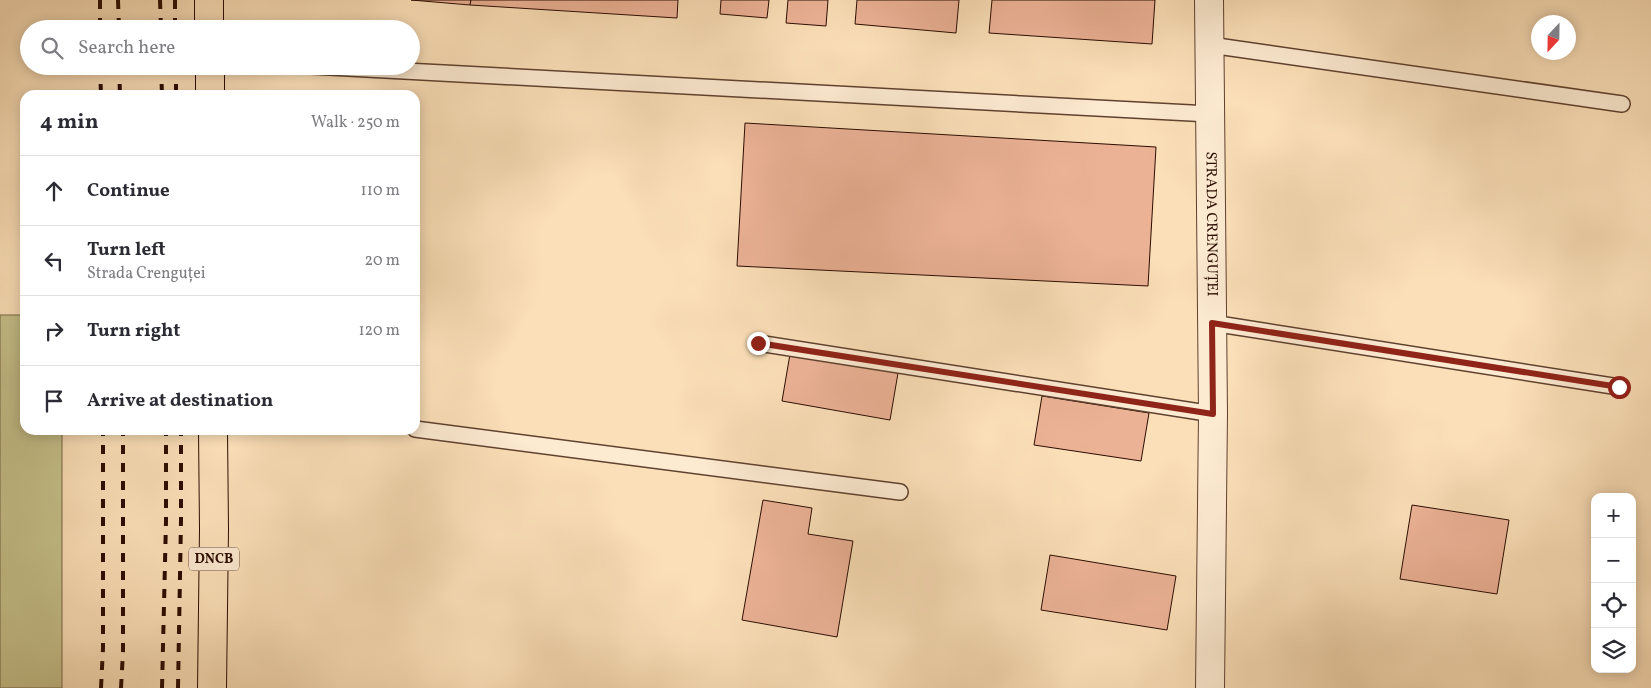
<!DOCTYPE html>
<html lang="en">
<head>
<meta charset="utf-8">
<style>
  body { margin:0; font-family:Vollkorn,serif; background:#f2f2f3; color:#2b2b33 }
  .controls { position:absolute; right:15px; bottom:15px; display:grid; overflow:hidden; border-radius:10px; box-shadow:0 2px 12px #0003 }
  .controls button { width:45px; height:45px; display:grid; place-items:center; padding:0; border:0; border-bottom:1px solid #e1e1e2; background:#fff; color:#2b2b33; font:25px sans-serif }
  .compass { position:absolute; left:1531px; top:15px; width:45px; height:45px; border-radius:50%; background:#fff; box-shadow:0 2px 12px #0003; rotate:202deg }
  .stop { position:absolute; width:15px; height:15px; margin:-11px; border:4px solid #8f2418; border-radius:50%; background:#fff }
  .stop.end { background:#8f2418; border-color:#fff; box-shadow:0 1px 5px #0008 }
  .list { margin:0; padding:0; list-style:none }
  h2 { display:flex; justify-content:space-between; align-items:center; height:65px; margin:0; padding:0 20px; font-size:21px }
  h2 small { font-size:16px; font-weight:400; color:#7c7c81 }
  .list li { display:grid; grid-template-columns:32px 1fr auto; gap:15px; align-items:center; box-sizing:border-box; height:70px; padding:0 20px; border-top:1px solid #e1e1e2 }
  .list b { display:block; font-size:19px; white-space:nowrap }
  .list p { margin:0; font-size:16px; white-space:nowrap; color:#7c7c81 }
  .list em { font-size:16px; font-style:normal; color:#7c7c81 }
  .icon { flex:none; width:28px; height:28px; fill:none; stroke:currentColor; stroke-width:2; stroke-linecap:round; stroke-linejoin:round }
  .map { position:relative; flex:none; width:1651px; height:688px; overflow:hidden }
  .search { position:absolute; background:#fff; box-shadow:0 2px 12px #0003; left:20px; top:20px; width:400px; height:55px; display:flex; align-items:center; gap:12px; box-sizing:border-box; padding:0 18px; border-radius:28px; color:#7c7c81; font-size:19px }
  .panel { position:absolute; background:#fff; box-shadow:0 2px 12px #0003; left:20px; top:90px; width:400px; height:345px; border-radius:15px }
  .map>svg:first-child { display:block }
  .green { fill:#c5c08a; stroke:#786645 }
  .building { fill:#ecb296; stroke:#2b0c00 }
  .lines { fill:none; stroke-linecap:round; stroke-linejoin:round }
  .lane-casing { stroke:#5f412e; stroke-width:18 }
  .street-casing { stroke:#5f412e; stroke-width:30 }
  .primary-casing { stroke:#2b0c00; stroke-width:30 }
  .lane { stroke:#fcead1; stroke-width:15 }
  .street { stroke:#fcead1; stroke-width:28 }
  .primary { stroke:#fbdfb8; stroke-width:28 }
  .rail { stroke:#2b0c00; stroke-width:4; stroke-dasharray:9 9; stroke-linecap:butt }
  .route { stroke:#8f2418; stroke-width:6 }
  .labels { text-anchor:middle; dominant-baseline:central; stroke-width:5; stroke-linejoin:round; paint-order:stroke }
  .shield { fill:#fcead1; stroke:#6a4f3f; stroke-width:1 }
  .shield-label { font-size:14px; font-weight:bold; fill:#2b0c00 }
  .street-label { font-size:15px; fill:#2b0c00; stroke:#fcead1 }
</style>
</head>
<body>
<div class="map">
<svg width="1651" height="688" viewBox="0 0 1651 688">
  <rect width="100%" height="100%" fill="#fbdfb8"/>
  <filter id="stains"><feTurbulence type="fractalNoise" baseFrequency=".004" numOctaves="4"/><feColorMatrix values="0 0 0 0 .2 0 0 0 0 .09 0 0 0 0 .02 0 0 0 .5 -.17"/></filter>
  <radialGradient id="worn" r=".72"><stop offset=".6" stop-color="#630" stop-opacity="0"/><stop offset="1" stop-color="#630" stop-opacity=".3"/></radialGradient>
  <polygon class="green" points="0,315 25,315 25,430 62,430 62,688 0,688"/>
  <g class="building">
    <polygon points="411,0 471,0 470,5"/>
    <polygon points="471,0 678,0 677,18 470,5"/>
    <polygon points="721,0 769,0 767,18 720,14"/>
    <polygon points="788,0 828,0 826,26 786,23"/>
    <polygon points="857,0 959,0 956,33 855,24"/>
    <polygon points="992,0 1155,0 1152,44 989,33"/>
    <polygon points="745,123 1156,147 1148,286 737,266"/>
    <polygon points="790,354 898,373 890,420 782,401"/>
    <polygon points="1042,396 1149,413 1141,461 1034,445"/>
    <polygon points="763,500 812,508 808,534 853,541 837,637 742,620"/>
    <polygon points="1412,505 1509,520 1497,594 1400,579"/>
    <polygon points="1050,555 1176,576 1167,630 1041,610"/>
  </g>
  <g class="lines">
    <g class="lane-casing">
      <g id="lane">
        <polyline points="1210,45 1622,104"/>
        <polyline points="311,66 1210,114"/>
        <polyline points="1212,323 1619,387"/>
        <polyline points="758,343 1213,414"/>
        <polyline points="415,429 900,492"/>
      </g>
    </g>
    <g class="street-casing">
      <g id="street">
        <path id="s1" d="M1209 0 1213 414 1210 688"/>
      </g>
    </g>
    <g class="primary-casing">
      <g id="primary">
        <polyline points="209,0 209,29"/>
        <polyline points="210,66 210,95"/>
        <polyline points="212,688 214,529 213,430"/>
      </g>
    </g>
    <use href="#lane" class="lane"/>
    <use href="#street" class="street"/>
    <use href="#primary" class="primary"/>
    <g class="rail">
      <polyline points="100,0 100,29"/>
      <polyline points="118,0 119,29"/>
      <polyline points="160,0 161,29"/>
      <polyline points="175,0 175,29"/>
      <polyline points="100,66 101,95"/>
      <polyline points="119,66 120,95"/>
      <polyline points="161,66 162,95"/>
      <polyline points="176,66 176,95"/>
      <polyline points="101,688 103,648 103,430"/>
      <polyline points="121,688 123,652 123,430"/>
      <polyline points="162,688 166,521 166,430"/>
      <polyline points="178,688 181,520 181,430"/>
    </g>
  </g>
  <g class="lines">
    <polyline class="route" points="758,343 1213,414 1212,323 1619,387"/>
  </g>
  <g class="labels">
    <rect class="shield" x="189" y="547.5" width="50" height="23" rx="4"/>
    <g class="shield-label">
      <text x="214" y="559">DNCB</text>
    </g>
    <g class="street-label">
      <text stroke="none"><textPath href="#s1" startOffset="224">STRADA CRENGUȚEI</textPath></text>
    </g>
  </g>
  <rect width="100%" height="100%" filter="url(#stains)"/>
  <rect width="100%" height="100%" fill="url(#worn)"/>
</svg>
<div class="controls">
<button>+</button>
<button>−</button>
<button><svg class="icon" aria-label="locate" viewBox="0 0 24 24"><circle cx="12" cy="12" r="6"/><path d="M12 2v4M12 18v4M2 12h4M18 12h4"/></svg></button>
<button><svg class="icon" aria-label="layers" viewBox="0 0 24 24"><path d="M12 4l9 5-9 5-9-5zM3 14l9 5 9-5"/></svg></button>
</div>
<svg class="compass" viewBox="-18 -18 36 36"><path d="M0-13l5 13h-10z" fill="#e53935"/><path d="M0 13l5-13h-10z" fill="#7c7c81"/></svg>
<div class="stop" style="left:1619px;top:387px"></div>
<div class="stop end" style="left:758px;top:343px"></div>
<div class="search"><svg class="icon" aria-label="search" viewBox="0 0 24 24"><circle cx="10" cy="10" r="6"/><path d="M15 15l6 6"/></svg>Search here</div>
<section class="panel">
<h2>4 min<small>Walk · 250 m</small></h2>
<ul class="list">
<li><svg class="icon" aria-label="ahead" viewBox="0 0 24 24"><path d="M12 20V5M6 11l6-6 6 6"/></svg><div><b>Continue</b></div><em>110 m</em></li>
<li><svg class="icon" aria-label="left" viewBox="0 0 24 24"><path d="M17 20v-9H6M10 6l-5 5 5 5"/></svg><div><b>Turn left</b><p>Strada Crenguței</p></div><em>20 m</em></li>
<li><svg class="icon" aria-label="right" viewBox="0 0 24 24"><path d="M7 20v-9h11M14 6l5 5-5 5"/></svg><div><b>Turn right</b></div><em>120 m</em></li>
<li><svg class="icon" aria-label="arrive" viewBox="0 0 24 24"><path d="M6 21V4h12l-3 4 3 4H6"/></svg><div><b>Arrive at destination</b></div></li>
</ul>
</section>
</div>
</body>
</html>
